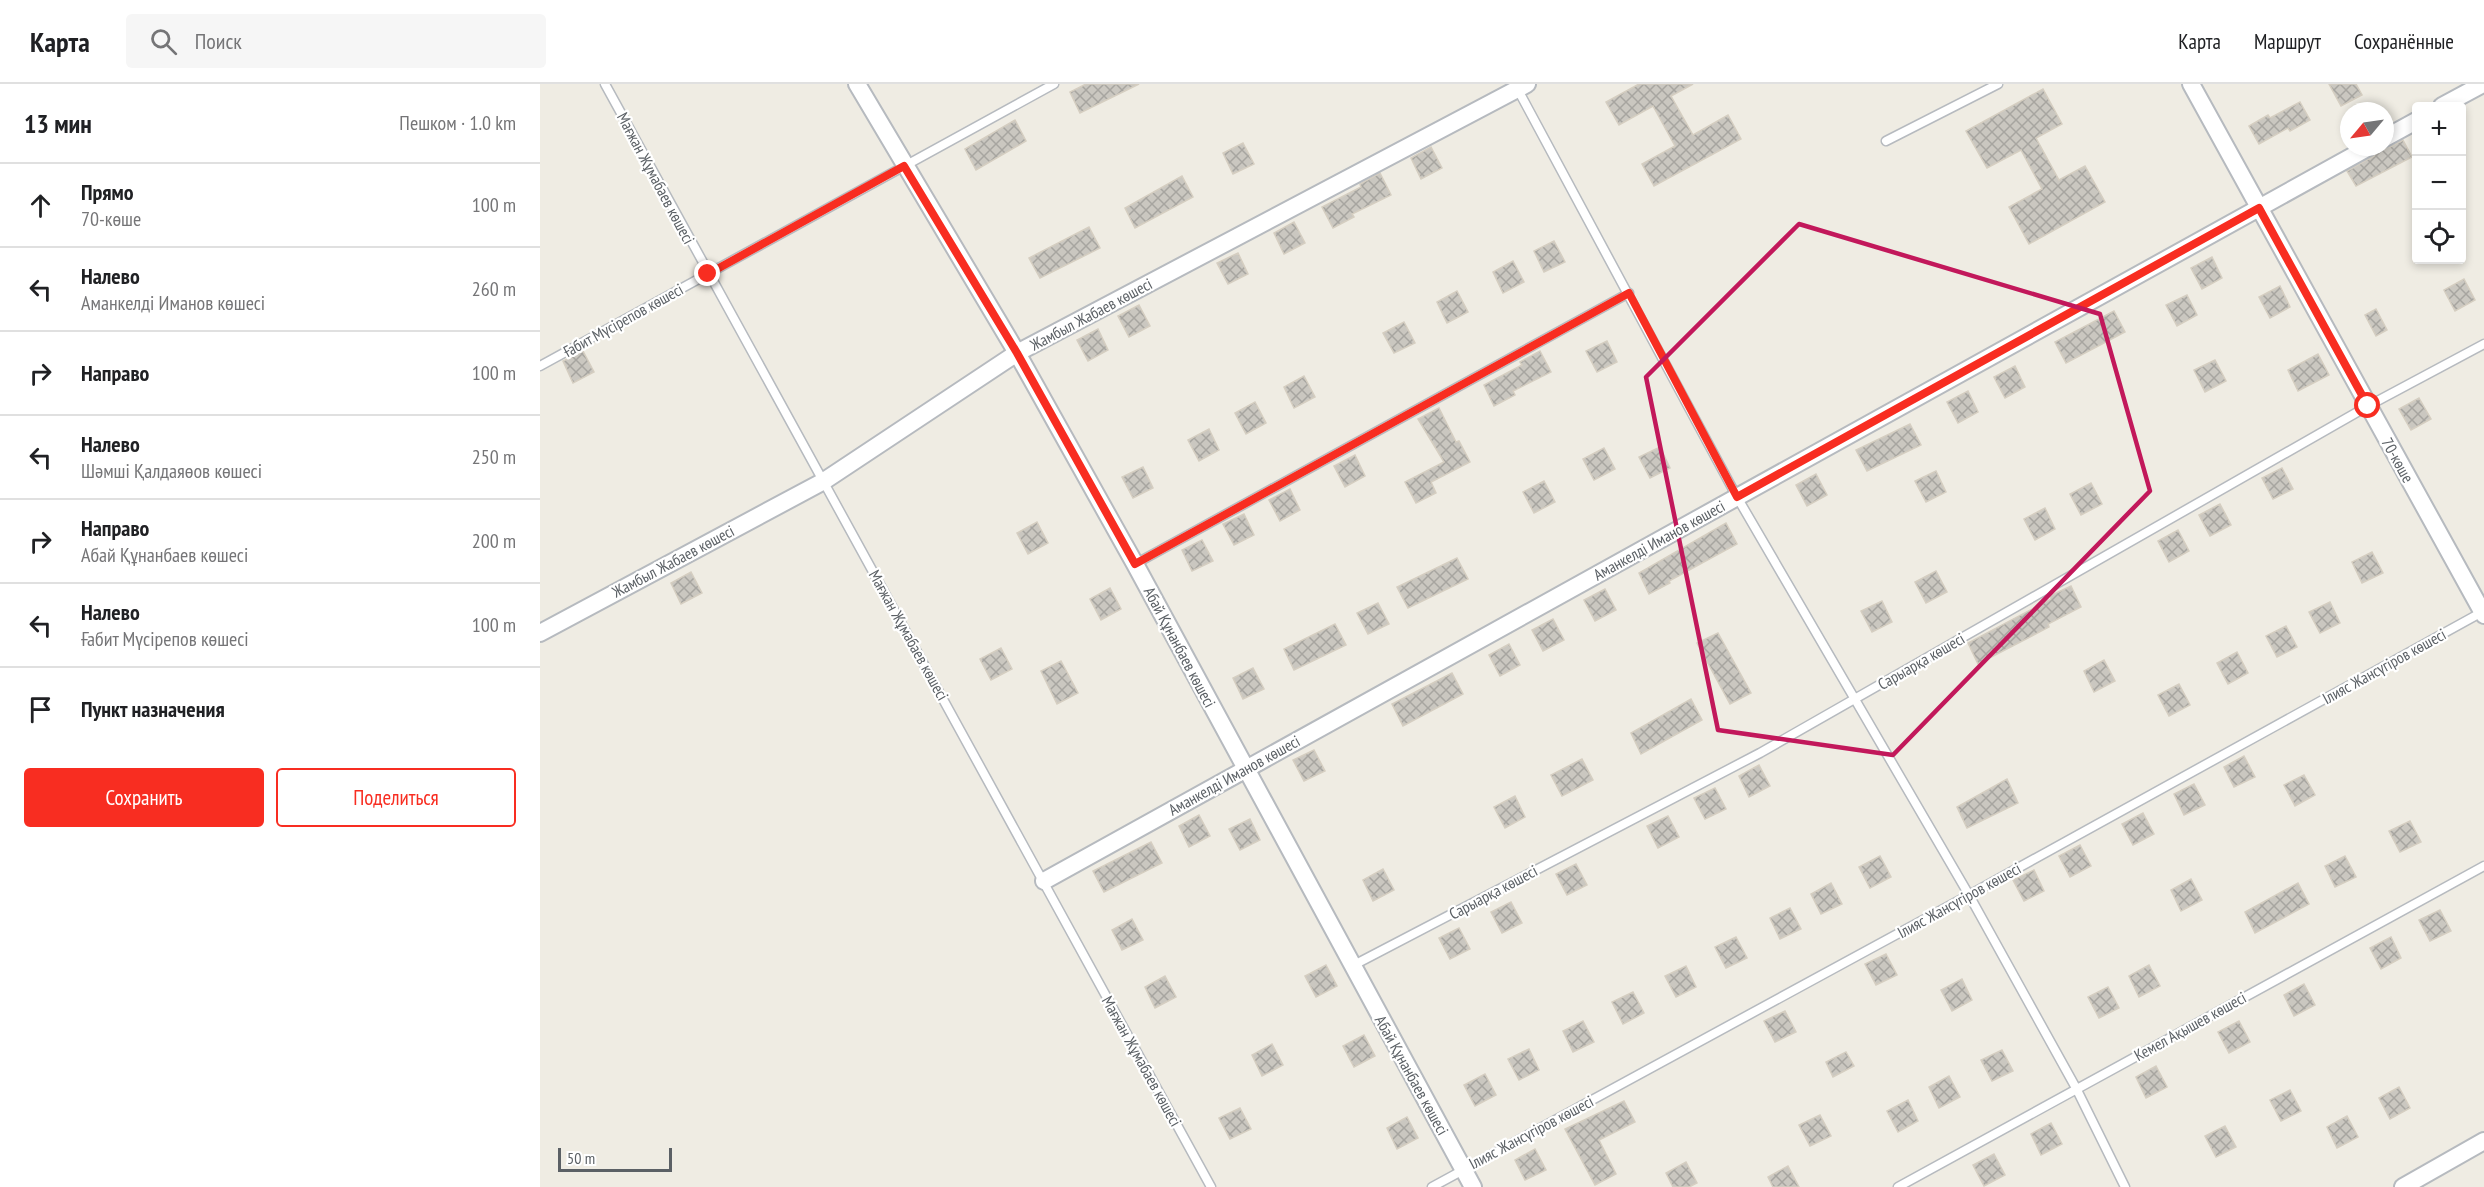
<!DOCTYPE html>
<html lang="ru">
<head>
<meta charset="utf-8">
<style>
  body { margin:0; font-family:"PT Sans Narrow",sans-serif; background:#f6f6f6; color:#202124 }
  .controls { position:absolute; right:18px; top:18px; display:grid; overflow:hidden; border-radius:6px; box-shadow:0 3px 9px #0003 }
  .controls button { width:54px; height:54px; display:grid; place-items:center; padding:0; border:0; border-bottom:2px solid #e0e0e0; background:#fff; color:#202124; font:30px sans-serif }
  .compass { position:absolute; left:1800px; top:18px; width:54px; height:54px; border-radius:50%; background:#fff; box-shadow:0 3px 9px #0003; rotate:241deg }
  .scale { position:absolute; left:18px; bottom:15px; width:114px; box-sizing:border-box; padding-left:6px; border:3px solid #5b6065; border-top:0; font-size:16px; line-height:21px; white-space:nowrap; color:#5b6065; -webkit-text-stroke:4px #fff; paint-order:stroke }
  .stop { position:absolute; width:18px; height:18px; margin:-14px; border:4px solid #f82d21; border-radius:50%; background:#fff }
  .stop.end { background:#f82d21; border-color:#fff; box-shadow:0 2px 6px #0008 }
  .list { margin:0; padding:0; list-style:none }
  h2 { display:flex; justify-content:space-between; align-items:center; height:78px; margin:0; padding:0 24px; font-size:26px }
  h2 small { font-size:20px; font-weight:400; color:#757577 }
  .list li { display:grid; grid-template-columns:39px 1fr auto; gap:18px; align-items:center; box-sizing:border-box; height:84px; padding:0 24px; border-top:2px solid #e0e0e0 }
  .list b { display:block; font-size:22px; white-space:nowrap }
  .list p { margin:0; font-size:20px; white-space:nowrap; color:#757577 }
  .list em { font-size:20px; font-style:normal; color:#757577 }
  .actions { display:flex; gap:12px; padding:18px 24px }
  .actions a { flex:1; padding:14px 0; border:2px solid #f82d21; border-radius:6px; text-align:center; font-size:21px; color:#f82d21 }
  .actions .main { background:#f82d21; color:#fff }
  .icon { flex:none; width:33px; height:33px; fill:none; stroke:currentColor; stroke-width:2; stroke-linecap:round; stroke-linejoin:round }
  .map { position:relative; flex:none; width:1944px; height:1103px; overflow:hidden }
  header { display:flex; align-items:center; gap:36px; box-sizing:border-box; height:84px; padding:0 30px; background:#fff; border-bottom:2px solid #e0e0e0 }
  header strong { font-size:28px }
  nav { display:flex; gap:33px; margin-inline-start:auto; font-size:21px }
  .search { width:420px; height:54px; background:#f6f6f6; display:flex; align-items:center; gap:15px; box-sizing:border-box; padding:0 21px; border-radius:6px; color:#757577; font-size:22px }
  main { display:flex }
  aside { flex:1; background:#fff }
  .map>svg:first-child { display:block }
  .building { fill:url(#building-cross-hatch); stroke:#d5cec1; stroke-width:1.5 }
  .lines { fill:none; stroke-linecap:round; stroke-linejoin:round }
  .lane-casing { stroke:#b6babf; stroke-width:11 }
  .street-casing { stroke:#b6babf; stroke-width:20 }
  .lane { stroke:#fff; stroke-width:8 }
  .street { stroke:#fff; stroke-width:16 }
  .route { stroke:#f82d21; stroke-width:8 }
  .marked { fill:none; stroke:#c2185b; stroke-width:4.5; stroke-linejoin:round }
  .labels { text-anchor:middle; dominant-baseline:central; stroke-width:4.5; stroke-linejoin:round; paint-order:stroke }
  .street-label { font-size:16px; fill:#5b6065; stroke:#fff }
</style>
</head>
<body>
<header>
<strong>Карта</strong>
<div class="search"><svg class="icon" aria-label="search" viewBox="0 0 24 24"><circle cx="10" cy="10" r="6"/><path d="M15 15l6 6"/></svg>Поиск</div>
<nav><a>Карта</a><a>Маршрут</a><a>Сохранённые</a></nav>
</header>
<main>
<aside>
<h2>13 мин<small>Пешком · 1.0 km</small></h2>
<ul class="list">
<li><svg class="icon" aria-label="ahead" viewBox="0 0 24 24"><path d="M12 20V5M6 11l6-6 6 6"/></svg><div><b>Прямо</b><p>70-көше</p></div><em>100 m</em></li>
<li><svg class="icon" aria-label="left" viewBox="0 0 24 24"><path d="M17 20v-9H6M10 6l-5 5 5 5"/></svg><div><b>Налево</b><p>Аманкелді Иманов көшесі</p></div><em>260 m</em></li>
<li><svg class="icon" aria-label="right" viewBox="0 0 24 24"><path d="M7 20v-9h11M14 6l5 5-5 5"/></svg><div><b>Направо</b></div><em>100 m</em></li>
<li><svg class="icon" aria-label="left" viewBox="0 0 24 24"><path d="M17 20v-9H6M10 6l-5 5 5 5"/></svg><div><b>Налево</b><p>Шәмші Қалдаяөов көшесі</p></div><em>250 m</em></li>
<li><svg class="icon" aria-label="right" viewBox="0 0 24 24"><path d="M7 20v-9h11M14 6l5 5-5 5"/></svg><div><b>Направо</b><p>Абай Құнанбаев көшесі</p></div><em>200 m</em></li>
<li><svg class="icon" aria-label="left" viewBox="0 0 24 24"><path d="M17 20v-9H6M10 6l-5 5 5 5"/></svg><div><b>Налево</b><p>Ғабит Мүсірепов көшесі</p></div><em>100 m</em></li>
<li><svg class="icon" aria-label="arrive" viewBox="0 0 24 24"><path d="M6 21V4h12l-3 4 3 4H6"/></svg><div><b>Пункт назначения</b></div></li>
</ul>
<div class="actions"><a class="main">Сохранить</a><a>Поделиться</a></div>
</aside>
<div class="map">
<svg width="1944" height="1103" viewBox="0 0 1944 1103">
  <defs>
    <pattern id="building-cross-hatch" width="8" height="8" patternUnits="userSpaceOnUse" patternTransform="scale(1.5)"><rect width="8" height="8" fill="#cac7c0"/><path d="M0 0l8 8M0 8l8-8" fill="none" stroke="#a7a5a0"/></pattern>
  </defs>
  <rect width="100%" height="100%" fill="#efece3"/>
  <g class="building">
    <polygon points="546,0 599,0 540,29 530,8"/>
    <polygon points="1099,0 1153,0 1131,12 1153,51 1188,31 1201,55 1114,102 1102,80 1135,62 1113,22 1079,41 1066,18"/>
    <polygon points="1789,0 1816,0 1822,11 1801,22"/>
    <polygon points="1503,5 1522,40 1496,54 1519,96 1545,82 1565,118 1489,160 1469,123 1502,105 1481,66 1447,84 1426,47"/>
    <polygon points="1760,18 1770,36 1750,47 1748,44 1719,60 1709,42 1728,31 1730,34"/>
    <polygon points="475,36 486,57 436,86 425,65"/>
    <polygon points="1863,56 1872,73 1816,102 1807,87 1834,72 1839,64 1850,63"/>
    <polygon points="703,59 714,80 693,90 683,69"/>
    <polygon points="891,63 902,84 881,95 871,74"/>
    <polygon points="840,89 851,111 812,130 814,133 793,144 782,123 821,103 820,100"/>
    <polygon points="642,92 653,113 595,144 585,124"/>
    <polygon points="754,138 765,159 744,170 734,149"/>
    <polygon points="549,143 560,164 500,194 489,174"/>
    <polygon points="1014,157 1025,178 1004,188 994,167"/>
    <polygon points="698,169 708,190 688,200 677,179"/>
    <polygon points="1672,173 1682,194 1662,205 1651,184"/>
    <polygon points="973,177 984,198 963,209 953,188"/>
    <polygon points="1924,195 1935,216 1915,227 1904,206"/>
    <polygon points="1740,202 1750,223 1730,234 1719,213"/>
    <polygon points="917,207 928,228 907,239 897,218"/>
    <polygon points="1647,211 1657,231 1637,242 1626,221"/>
    <polygon points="599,221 610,242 589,253 578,232"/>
    <polygon points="1836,225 1847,246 1836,252 1825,231"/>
    <polygon points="1574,227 1585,248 1526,279 1515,258"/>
    <polygon points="864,238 875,259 854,269 843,249"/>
    <polygon points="558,245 568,266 548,277 537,256"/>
    <polygon points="1067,257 1077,278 1057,288 1046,267"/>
    <polygon points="43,267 54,288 33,299 23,277"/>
    <polygon points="1000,267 1011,288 973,307 975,311 954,322 944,301 982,281 980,278"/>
    <polygon points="1778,270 1789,291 1758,307 1748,286"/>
    <polygon points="1675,276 1686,297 1665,308 1654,286"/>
    <polygon points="1475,282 1485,303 1465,314 1454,293"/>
    <polygon points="764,292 775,313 754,324 744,303"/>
    <polygon points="1428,307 1438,328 1418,339 1407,318"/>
    <polygon points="1879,314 1891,335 1871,346 1859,325"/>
    <polygon points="715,318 726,339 706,350 695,329"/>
    <polygon points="899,324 916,358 919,357 930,378 891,398 896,409 876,419 865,398 904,378 878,335"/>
    <polygon points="1370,340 1381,361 1327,387 1316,366"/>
    <polygon points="669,345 679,366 659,377 648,356"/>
    <polygon points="1120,363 1130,384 1110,394 1099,373"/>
    <polygon points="1064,364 1075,385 1054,396 1043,375"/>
    <polygon points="815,371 825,392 805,403 794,382"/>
    <polygon points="603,383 613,404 593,414 582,393"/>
    <polygon points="1742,384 1753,405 1733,415 1722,394"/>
    <polygon points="1396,387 1406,408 1386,418 1375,397"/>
    <polygon points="1276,390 1287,411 1267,422 1256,401"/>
    <polygon points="1004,397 1015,418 994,429 983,408"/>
    <polygon points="1551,399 1562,420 1541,431 1530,410"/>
    <polygon points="750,405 760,426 740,437 729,416"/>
    <polygon points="1680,420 1691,441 1670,452 1659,431"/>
    <polygon points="1505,424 1515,445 1495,456 1484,435"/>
    <polygon points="704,430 714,451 694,461 683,440"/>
    <polygon points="497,438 508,459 488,470 477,449"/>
    <polygon points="1186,439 1197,460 1129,497 1130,499 1109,510 1099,489"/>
    <polygon points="1638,446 1649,467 1629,478 1618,457"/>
    <polygon points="662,456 673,477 652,487 642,466"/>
    <polygon points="1832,468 1843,489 1822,499 1812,478"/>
    <polygon points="917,474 928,495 868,524 857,503"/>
    <polygon points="1396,487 1407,508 1386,519 1375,498"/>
    <polygon points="151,488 162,509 141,520 131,499"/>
    <polygon points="1531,502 1541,523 1508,540 1509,543 1438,580 1428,559 1511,515 1510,512"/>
    <polygon points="570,504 581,525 561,536 550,515"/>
    <polygon points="1065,505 1076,526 1055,537 1044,516"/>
    <polygon points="1342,517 1352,538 1332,548 1321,527"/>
    <polygon points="1790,518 1800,539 1780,549 1769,528"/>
    <polygon points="838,519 849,540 828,550 817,529"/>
    <polygon points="1013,535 1024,556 1003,567 992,546"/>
    <polygon points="795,540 806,561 754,586 744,565"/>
    <polygon points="1746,542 1757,563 1737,573 1726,552"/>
    <polygon points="1178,549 1211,609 1190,620 1157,559"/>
    <polygon points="969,560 980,581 960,592 949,571"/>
    <polygon points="461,564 472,585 451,596 440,575"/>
    <polygon points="1697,568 1708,589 1688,600 1677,579"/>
    <polygon points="1564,576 1575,597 1554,608 1544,587"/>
    <polygon points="521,577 538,609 517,620 501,587"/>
    <polygon points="713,584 724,605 703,615 693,594"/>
    <polygon points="912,589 923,610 863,642 852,620"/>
    <polygon points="1639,600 1650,621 1629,632 1618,611"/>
    <polygon points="1151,615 1162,636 1101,670 1091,649"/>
    <polygon points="774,666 785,687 764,697 753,676"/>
    <polygon points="1704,672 1715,693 1694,703 1684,683"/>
    <polygon points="1042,675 1053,696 1022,712 1011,691"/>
    <polygon points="1219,681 1230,702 1209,713 1199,692"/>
    <polygon points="1764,691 1775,711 1755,722 1744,701"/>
    <polygon points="1467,695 1478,719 1427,744 1417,723"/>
    <polygon points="1654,700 1665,721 1644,731 1634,710"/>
    <polygon points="1175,704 1186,725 1165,735 1154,714"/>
    <polygon points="975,712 985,733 965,744 954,723"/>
    <polygon points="1603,729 1614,750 1593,761 1582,740"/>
    <polygon points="659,731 670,752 649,763 639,742"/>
    <polygon points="1128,732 1139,753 1118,764 1107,742"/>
    <polygon points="710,735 720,756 700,766 689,745"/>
    <polygon points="1870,737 1881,758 1860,768 1849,747"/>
    <polygon points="611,758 622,779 564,808 553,787"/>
    <polygon points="1540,761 1551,782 1530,793 1519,772"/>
    <polygon points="1340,772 1351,793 1330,804 1319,783"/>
    <polygon points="1805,772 1816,793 1795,803 1785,782"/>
    <polygon points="1036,780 1047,801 1027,811 1016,790"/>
    <polygon points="843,785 854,806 833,817 823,796"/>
    <polygon points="1494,786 1504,807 1484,817 1473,796"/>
    <polygon points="1651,795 1662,816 1641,827 1631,806"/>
    <polygon points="1291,799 1302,820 1281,830 1271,810"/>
    <polygon points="1758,799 1769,820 1715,849 1705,828"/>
    <polygon points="971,818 982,839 962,849 951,828"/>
    <polygon points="1250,824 1261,845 1240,855 1230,834"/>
    <polygon points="1900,826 1911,847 1890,857 1879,836"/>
    <polygon points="592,835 603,856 582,866 572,846"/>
    <polygon points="919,844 930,865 910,875 899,854"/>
    <polygon points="1196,853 1207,874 1186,884 1175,863"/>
    <polygon points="1851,853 1861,874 1841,885 1830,864"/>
    <polygon points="1346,870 1357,891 1336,901 1325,880"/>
    <polygon points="786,881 797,902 776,913 765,892"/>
    <polygon points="1609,881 1620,902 1599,913 1589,892"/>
    <polygon points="1146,882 1156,903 1136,913 1125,892"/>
    <polygon points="625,892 636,913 615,924 605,903"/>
    <polygon points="1422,895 1432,916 1412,927 1401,906"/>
    <polygon points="1764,900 1775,921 1754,932 1744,911"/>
    <polygon points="1568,903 1579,924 1559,934 1548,913"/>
    <polygon points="1093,908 1104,929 1083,940 1072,918"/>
    <polygon points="1245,927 1256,948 1235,958 1224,937"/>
    <polygon points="1043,937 1054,958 1033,968 1023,947"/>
    <polygon points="1699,937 1710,958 1689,969 1678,948"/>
    <polygon points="824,951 835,972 814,983 803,962"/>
    <polygon points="732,960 743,981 722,992 712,971"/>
    <polygon points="989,965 999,986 979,996 968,975"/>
    <polygon points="1462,966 1473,987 1452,997 1441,976"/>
    <polygon points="1306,968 1314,982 1293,993 1286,978"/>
    <polygon points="1616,982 1627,1003 1606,1014 1596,993"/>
    <polygon points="945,990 956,1011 935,1022 924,1001"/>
    <polygon points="1409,992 1420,1013 1399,1024 1389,1003"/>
    <polygon points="1859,1003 1870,1024 1850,1035 1839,1014"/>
    <polygon points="1750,1006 1761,1027 1741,1037 1730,1016"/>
    <polygon points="1368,1016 1378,1037 1358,1048 1347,1027"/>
    <polygon points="1084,1017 1095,1038 1059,1056 1076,1090 1055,1101 1025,1045"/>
    <polygon points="700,1024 711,1045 690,1055 679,1034"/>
    <polygon points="1280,1031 1291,1052 1270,1062 1259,1041"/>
    <polygon points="1807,1032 1818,1053 1797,1064 1787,1043"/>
    <polygon points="867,1033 878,1054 857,1065 847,1044"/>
    <polygon points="1511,1039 1522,1060 1501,1071 1491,1050"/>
    <polygon points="1685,1042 1696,1063 1676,1073 1665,1052"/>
    <polygon points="995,1065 1006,1086 985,1096 975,1076"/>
    <polygon points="1454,1070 1465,1091 1444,1102 1433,1081"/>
    <polygon points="1146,1078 1157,1099 1149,1103 1133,1103 1126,1089"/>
    <polygon points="1248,1082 1259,1103 1233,1103 1228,1093"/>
  </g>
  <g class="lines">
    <g class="lane-casing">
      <g id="lane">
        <polyline points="65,0 671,1103"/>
        <polyline points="977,4 1197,413 1429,811 1536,1004 1585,1103"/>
        <polyline points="1346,57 1458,0"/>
        <polyline points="0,282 514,0"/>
        <polyline points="595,480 1089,209"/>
        <polyline points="812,882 1220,669 1828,322 1944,260"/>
        <polyline points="892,1103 1429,811 1944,527"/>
        <polyline points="1358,1103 1944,782"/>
      </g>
    </g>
    <g class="street-casing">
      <g id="street">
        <polyline points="317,0 477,269 595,480 933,1103"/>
        <polyline points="1651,0 1944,531"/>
        <polyline points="1902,22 1943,0"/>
        <polyline points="1845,54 1876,37"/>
        <polyline points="0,549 284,397 477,269 987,0"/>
        <polyline points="504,797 1829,63"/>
        <polyline points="1863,1103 1944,1057"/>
      </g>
    </g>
    <use href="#lane" class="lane"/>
    <use href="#street" class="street"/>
  </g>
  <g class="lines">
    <polyline class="route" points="168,190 364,82 477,269 595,480 1089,209 1197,413 1719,124 1828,322"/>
  </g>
  <path class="marked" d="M1259 140 1560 230 1610 407 1353 671 1178 646 1106 293Z"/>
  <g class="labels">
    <g class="street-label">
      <text transform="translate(116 94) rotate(62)">Мағжан Жұмабаев көшесі</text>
      <text transform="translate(551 230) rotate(-28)">Жамбыл Жабаев көшесі</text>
      <text transform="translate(83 236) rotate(-29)">Ғабит Мүсірепов көшесі</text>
      <text transform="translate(1858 376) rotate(61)">70-көше</text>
      <text transform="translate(1119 456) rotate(-29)">Аманкелді Иманов көшесі</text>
      <text transform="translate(133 477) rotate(-28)">Жамбыл Жабаев көшесі</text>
      <text transform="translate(369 551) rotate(61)">Мағжан Жұмабаев көшесі</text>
      <text transform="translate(640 563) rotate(62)">Абай Құнанбаев көшесі</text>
      <text transform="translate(1381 577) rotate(-30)">Сарыарқа көшесі</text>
      <text transform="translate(1844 582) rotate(-29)">Ілияс Жансүгіров көшесі</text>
      <text transform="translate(694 691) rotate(-29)">Аманкелді Иманов көшесі</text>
      <text transform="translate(953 808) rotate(-28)">Сарыарқа көшесі</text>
      <text transform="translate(1419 816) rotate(-29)">Ілияс Жансүгіров көшесі</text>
      <text transform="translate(1650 942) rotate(-29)">Кемел Ақышев көшесі</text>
      <text transform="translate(602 977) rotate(61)">Мағжан Жұмабаев көшесі</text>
      <text transform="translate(872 991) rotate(61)">Абай Құнанбаев көшесі</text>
      <text transform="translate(991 1048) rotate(-28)">Ілияс Жансүгіров көшесі</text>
    </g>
  </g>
</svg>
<div class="controls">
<button>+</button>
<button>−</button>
<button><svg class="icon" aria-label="locate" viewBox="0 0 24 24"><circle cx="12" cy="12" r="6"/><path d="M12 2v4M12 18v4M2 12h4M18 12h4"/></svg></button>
</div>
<svg class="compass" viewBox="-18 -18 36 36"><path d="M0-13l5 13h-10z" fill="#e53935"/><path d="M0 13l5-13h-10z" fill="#757577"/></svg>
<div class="scale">50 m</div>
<div class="stop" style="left:1828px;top:322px"></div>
<div class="stop end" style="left:168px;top:190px"></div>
</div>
</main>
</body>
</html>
